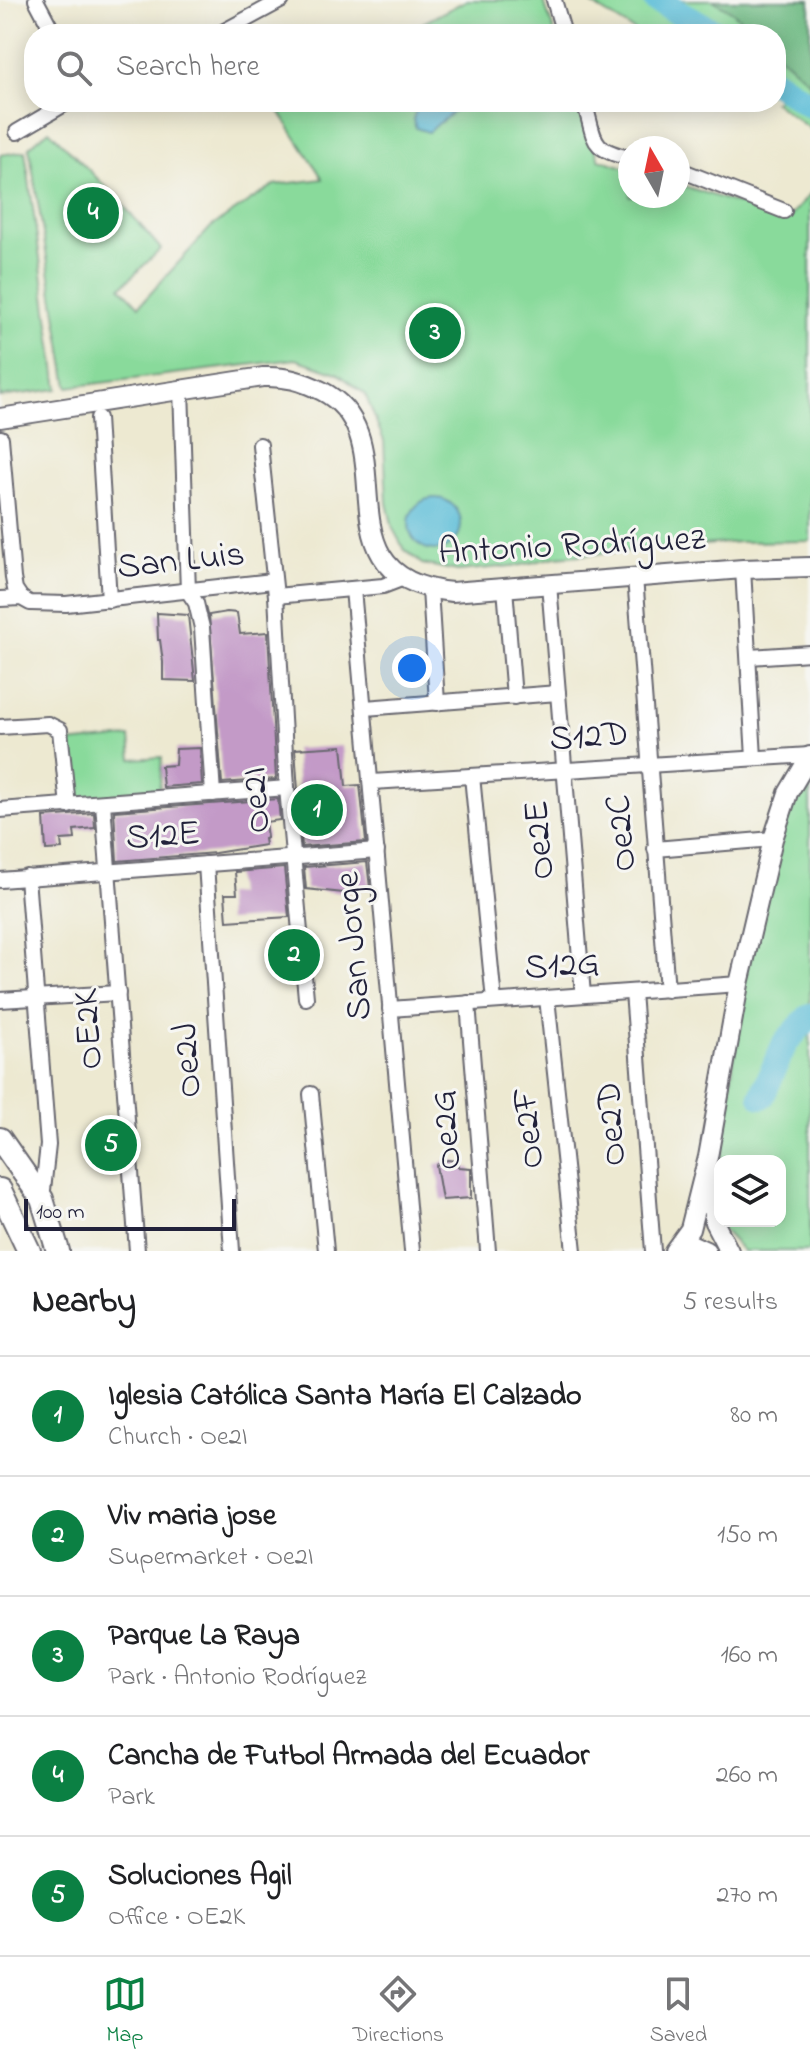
<!DOCTYPE html>
<html lang="en">
<head>
<meta charset="utf-8">
<style>
  body { margin:0; font-family:"Indie Flower",sans-serif; background:#f2f2f2; color:#202124 }
  .controls { position:absolute; right:24px; bottom:24px; display:grid; overflow:hidden; border-radius:16px; box-shadow:0 4px 20px #0003 }
  .controls button { width:72px; height:72px; display:grid; place-items:center; padding:0; border:0; border-bottom:2px solid #e0e0e0; background:#fff; color:#202124; font:40px sans-serif }
  .compass { position:absolute; left:618px; top:136px; width:72px; height:72px; border-radius:50%; background:#fff; box-shadow:0 4px 20px #0003; rotate:351deg }
  .scale { position:absolute; left:24px; bottom:20px; width:212px; box-sizing:border-box; padding-left:8px; border:4px solid #22223b; border-top:0; font-size:22px; line-height:28px; white-space:nowrap; color:#22223b; -webkit-text-stroke:6px #f6f6f2; paint-order:stroke }
  .you { position:absolute; left:412px; top:668px; width:28px; height:28px; margin:-20px; border:6px solid #fff; border-radius:50%; background:#1a73e8; box-shadow:0 0 0 12px #1a73e833 }
  .badge { display:grid; place-items:center; width:52px; height:52px; border-radius:50%; background:#0b8043; color:#fff; font-size:26px; font-weight:700 }
  .pin { position:absolute; translate:-50% -50%; border:4px solid #fff; box-shadow:0 2px 8px #0006 }
  .list { margin:0; padding:0; list-style:none }
  h2 { display:flex; justify-content:space-between; align-items:center; height:104px; margin:0; padding:0 32px; font-size:34px }
  h2 small { font-size:26px; font-weight:400; color:#757577 }
  .list li { display:grid; grid-template-columns:52px 1fr auto; gap:24px; align-items:center; box-sizing:border-box; height:120px; padding:0 32px; border-top:2px solid #e0e0e0 }
  .list b { display:block; font-size:30px; white-space:nowrap }
  .list p { margin:0; font-size:26px; white-space:nowrap; color:#757577 }
  .list em { font-size:26px; font-style:normal; color:#757577 }
  .icon { flex:none; width:44px; height:44px; fill:none; stroke:currentColor; stroke-width:2; stroke-linecap:round; stroke-linejoin:round }
  .map { position:relative; flex:none; width:810px; height:1251px; overflow:hidden }
  .search { position:absolute; background:#fff; box-shadow:0 4px 20px #0003; left:24px; right:24px; top:24px; height:88px; display:flex; align-items:center; gap:20px; box-sizing:border-box; padding:0 28px; border-radius:32px; color:#757577; font-size:30px }
  .sheet { height:704px; background:#fff }
  nav { display:flex; justify-content:space-around; align-items:center; box-sizing:border-box; height:112px; border-top:2px solid #e0e0e0; background:#fff; font-size:22px; color:#757577 }
  nav a { display:grid; justify-items:center; gap:4px }
  nav .on { color:#0b8043 }
  .map>svg:first-child { display:block }
  .green { fill:#89da9b; stroke:#567e6b; stroke-width:2 }
  .forest { fill:#6eba83; stroke:#486e5f; stroke-width:2 }
  .water { fill:#59bcd7; stroke:#3e6f89; stroke-width:2 }
  .lines { fill:none; stroke-linecap:round; stroke-linejoin:round }
  .river { stroke:#59bcd7; stroke-width:26 }
  .building { fill:#c39ac7 }
  .minor-casing { stroke:#696870; stroke-width:18 }
  .tertiary-casing { stroke:#696870; stroke-width:22 }
  .secondary-casing { stroke:#696870; stroke-width:26 }
  .minor { stroke:#fff; stroke-width:14 }
  .tertiary { stroke:#fff; stroke-width:18 }
  .secondary { stroke:#fff; stroke-width:22 }
  .labels { text-anchor:middle; dominant-baseline:central; stroke-width:6; stroke-linejoin:round; paint-order:stroke }
  .street-label { font-size:36px; fill:#22223b; stroke:#f6f6f2 }
</style>
</head>
<body>
<div class="map">
<svg width="810" height="1251" viewBox="0 0 810 1251">
  <rect width="100%" height="100%" fill="#f6f6f2"/>
  <filter id="ink" filterUnits="userSpaceOnUse"><feTurbulence type="fractalNoise" baseFrequency=".0125" numOctaves="2"/><feDisplacementMap in="SourceGraphic" scale="16" xChannelSelector="R" yChannelSelector="G"/><feConvolveMatrix kernelMatrix="1 2 1 2 8 2 1 2 1" color-interpolation-filters="sRGB"/></filter>
  <filter id="wash" filterUnits="userSpaceOnUse"><feTurbulence type="fractalNoise" baseFrequency=".006" numOctaves="4" result="noise"/><feDisplacementMap in="SourceGraphic" scale="32" xChannelSelector="R" yChannelSelector="G"/><feGaussianBlur stdDeviation="1.8" result="paint"/><feColorMatrix in="noise" values="0 0 0 0 0 0 0 0 0 0 0 0 0 0 0 0 0 1.4 0 .05"/><feComposite in="paint" operator="in"/></filter>
  <g filter="url(#wash)">
    <rect width="100%" height="100%" fill="#ede9d1"/>
    <g class="green">
      <polygon points="467,0 543,0 555,34 402,34"/>
      <polygon points="585,0 810,0 810,129 774,102 776,102 776,34 640,34"/>
      <polygon points="273,102 579,102 599,159 630,169 630,196 678,196 678,184 787,220 810,194 810,541 739,542 555,557 522,565 458,571 422,564 404,549 393,529 387,503 384,441 365,394 337,373 296,359 68,387 29,147 49,130 118,199 161,249 121,287 139,306 211,227 274,185 323,179"/>
      <polygon points="25,151 58,389 0,397 0,155"/>
      <polygon points="130,737 132,759 162,757 159,793 72,799 67,743"/>
      <polygon points="810,768 810,1251 743,1251 722,1229 721,1221 780,1221 780,1161 721,1161 743,987 775,840"/>
    </g>
    <polygon class="forest" points="713,0 810,0 810,83 776,52 776,34 756,34 734,13"/>
    <g class="water">
      <polygon points="419,102 484,102 456,110 428,132 416,128 413,119"/>
      <circle cx="435" cy="524" r="26"/>
    </g>
    <g class="lines">
      <g class="river">
        <polyline points="656,0 718,34"/>
        <polyline points="776,82 810,105"/>
        <polyline points="762,1096 785,1043 810,1016"/>
      </g>
    </g>
    <g id="blocks">
      <g class="building">
        <polygon points="227,612 237,613 240,634 268,632 276,779 222,783 209,615"/>
        <polygon points="157,613 188,615 195,681 163,680 163,662 160,640 158,640"/>
        <polygon points="342,746 346,786 360,785 366,842 302,847 295,749"/>
        <polygon points="200,748 202,784 163,787 161,766 175,765 176,749"/>
        <polygon points="278,799 280,820 265,822 267,838 264,839 265,845 215,853 117,861 114,811"/>
        <polygon points="94,813 95,828 74,830 75,839 61,840 62,849 46,850 44,817"/>
        <polygon points="367,862 370,888 344,893 306,889 304,867"/>
        <polygon points="284,868 289,917 227,921 225,894 237,894 235,872"/>
        <polygon points="447,1160 457,1161 458,1167 471,1168 471,1198 442,1200 436,1165"/>
      </g>
    </g>
  </g>
  <g filter="url(#ink)">
    <use href="#blocks" fill-opacity="0" stroke="#696870" stroke-width="2"/>
    <g class="lines">
      <g class="minor-casing">
        <g id="minor">
          <polyline points="36,0 54,34"/>
          <polyline points="554,0 564,34"/>
          <polyline points="219,34 282,0"/>
          <path d="M584 102C596 139 588 149 630 158"/>
          <polyline points="17,132 68,102"/>
          <polyline points="678,169 784,211"/>
          <polyline points="181,389 188,591"/>
          <polyline points="98,418 109,600"/>
          <polyline points="1,438 13,578 15,589 21,598"/>
          <polyline points="260,445 276,596 383,586 404,578"/>
          <polyline points="743,569 754,758"/>
          <polyline points="635,577 667,990"/>
          <polyline points="549,584 583,995"/>
          <polyline points="505,588 514,697"/>
          <polyline points="353,589 412,1251"/>
          <polyline points="430,589 437,703"/>
          <polyline points="188,591 196,603 202,628 213,794"/>
          <polyline points="276,596 287,788 306,998"/>
          <polyline points="0,599 21,598 30,603 66,604 273,581"/>
          <polyline points="749,657 810,653"/>
          <polyline points="365,708 558,693"/>
          <polyline points="0,727 48,724 60,730 68,806"/>
          <polyline points="472,776 494,1001"/>
          <polyline points="372,782 810,755"/>
          <polyline points="103,803 137,1251"/>
          <polyline points="0,810 287,788"/>
          <polyline points="655,849 773,839"/>
          <polyline points="206,864 232,1251"/>
          <polyline points="27,877 48,1145 42,1199"/>
          <polyline points="0,880 377,851"/>
          <polyline points="633,992 653,1251"/>
          <polyline points="547,998 574,1251"/>
          <polyline points="0,1000 118,993"/>
          <polyline points="468,1003 488,1251"/>
          <polyline points="390,1009 739,984"/>
          <polyline points="311,1094 326,1251"/>
        </g>
      </g>
      <g class="tertiary-casing">
        <g id="tertiary">
          <path d="M0 418 263 377C285 376 302 381 322 391 412 438 312 578 452 592L743 569 810 567"/>
          <polyline points="708,1175 714,1222 729,1251"/>
          <polyline points="684,1241 706,1251"/>
          <polyline points="674,1251 690,1229 708,1157 739,984 773,839 788,793 810,756"/>
        </g>
      </g>
      <g class="secondary-casing">
        <g id="secondary">
          <polyline points="0,1139 42,1199 58,1251"/>
          <polyline points="0,1190 29,1251"/>
        </g>
      </g>
      <use href="#minor" class="minor"/>
      <use href="#tertiary" class="tertiary"/>
      <use href="#secondary" class="secondary"/>
    </g>
  </g>
  <g class="labels">
    <g class="street-label">
      <text transform="translate(572 547) rotate(-3)">Antonio Rodríguez</text>
      <text transform="translate(181 562) rotate(-6)">San Luis</text>
      <text transform="translate(589 738) rotate(-4)">S12D</text>
      <text transform="translate(258 800) rotate(-94)">Oe2I</text>
      <text transform="translate(623 833) rotate(-95)">Oe2C</text>
      <text transform="translate(163 837) rotate(-4)">S12E</text>
      <text transform="translate(541 840) rotate(-95)">Oe2E</text>
      <text transform="translate(355 946) rotate(-95)">San Jorge</text>
      <text transform="translate(562 967) rotate(-4)">S12G</text>
      <text transform="translate(90 1029) rotate(-94)">OE2K</text>
      <text transform="translate(189 1060) rotate(-94)">Oe2J</text>
      <text transform="translate(613 1124) rotate(-94)">Oe2D</text>
      <text transform="translate(530 1128) rotate(-96)">Oe2F</text>
      <text transform="translate(448 1130) rotate(-95)">Oe2G</text>
    </g>
  </g>
</svg>
<div class="controls">
<button><svg class="icon" aria-label="layers" viewBox="0 0 24 24"><path d="M12 4l9 5-9 5-9-5zM3 14l9 5 9-5"/></svg></button>
</div>
<svg class="compass" viewBox="-18 -18 36 36"><path d="M0-13l5 13h-10z" fill="#e53935"/><path d="M0 13l5-13h-10z" fill="#757577"/></svg>
<div class="scale">100 m</div>
<div class="you"></div>
<div class="pin badge" style="left:317px;top:810px">1</div>
<div class="pin badge" style="left:294px;top:955px">2</div>
<div class="pin badge" style="left:435px;top:333px">3</div>
<div class="pin badge" style="left:93px;top:213px">4</div>
<div class="pin badge" style="left:111px;top:1145px">5</div>
<div class="search"><svg class="icon" aria-label="search" viewBox="0 0 24 24"><circle cx="10" cy="10" r="6"/><path d="M15 15l6 6"/></svg>Search here</div>
</div>
<section class="sheet">
<h2>Nearby<small>5 results</small></h2>
<ul class="list">
<li><span class="badge">1</span><div><b>Iglesia Católica Santa María El Calzado</b><p>Church · Oe2I</p></div><em>80 m</em></li>
<li><span class="badge">2</span><div><b>Viv maria jose</b><p>Supermarket · Oe2I</p></div><em>150 m</em></li>
<li><span class="badge">3</span><div><b>Parque La Raya</b><p>Park · Antonio Rodríguez</p></div><em>160 m</em></li>
<li><span class="badge">4</span><div><b>Cancha de Futbol Armada del Ecuador</b><p>Park</p></div><em>260 m</em></li>
<li><span class="badge">5</span><div><b>Soluciones Agil</b><p>Office · OE2K</p></div><em>270 m</em></li>
</ul>
</section>
<nav>
<a class="on"><svg class="icon" aria-label="map" viewBox="0 0 24 24"><path d="M3 6l6-2 6 2 6-2v14l-6 2-6-2-6 2zM9 4v14M15 6v14"/></svg>Map</a>
<a><svg class="icon" aria-label="directions" viewBox="0 0 24 24"><path d="M12 3l9 9-9 9-9-9zM9 14v-3h6M13 9l2 2-2 2"/></svg>Directions</a>
<a><svg class="icon" aria-label="saved" viewBox="0 0 24 24"><path d="M7 4h10v16l-5-4-5 4z"/></svg>Saved</a>
</nav>
</body>
</html>
